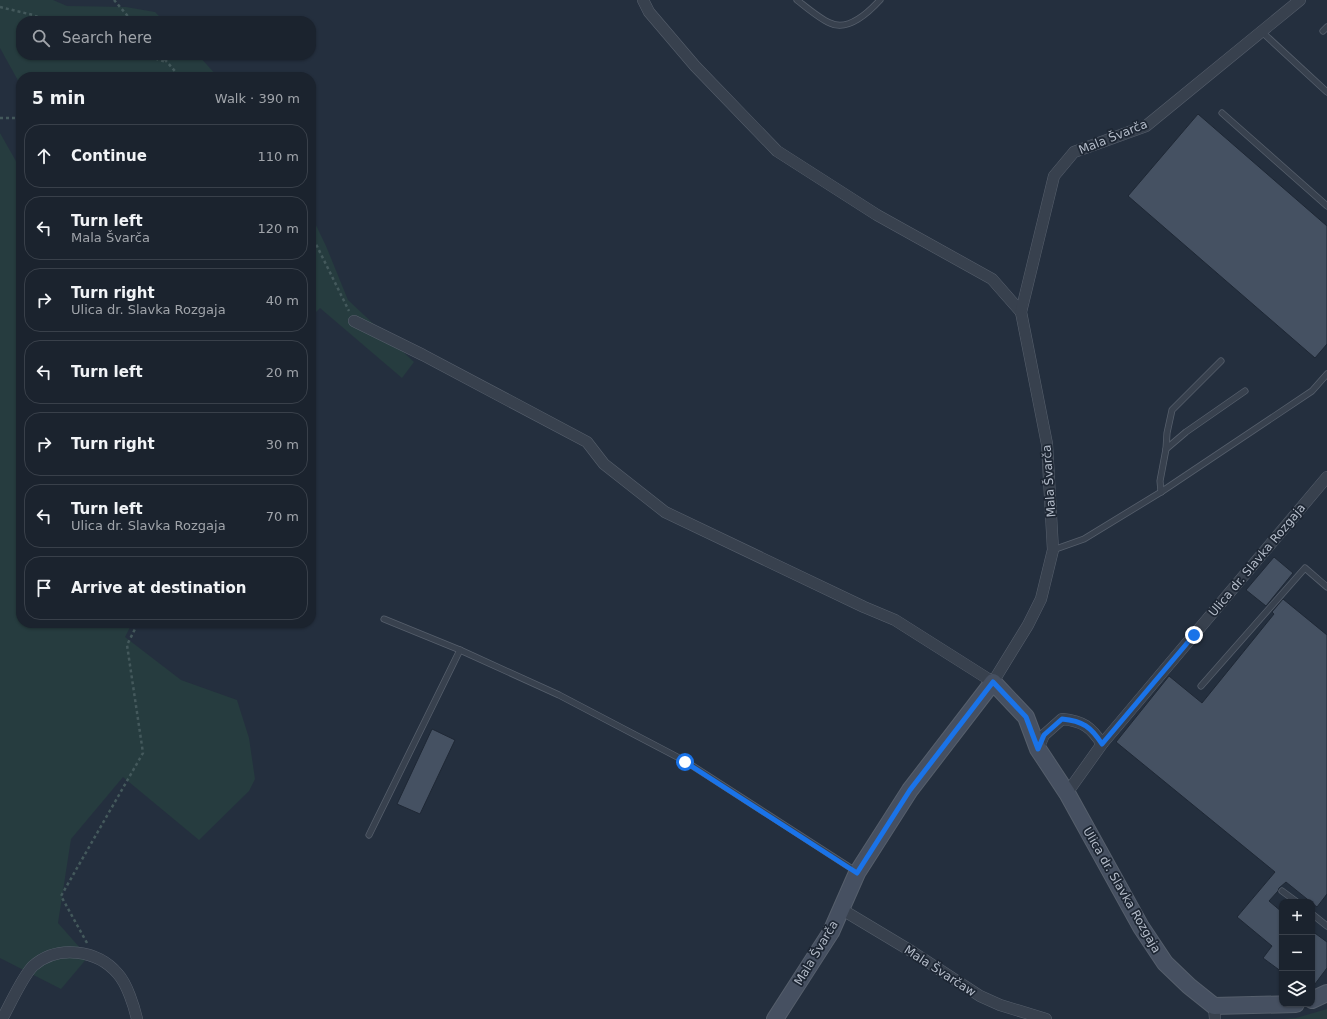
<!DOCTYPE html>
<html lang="en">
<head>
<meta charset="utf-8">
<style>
  body { margin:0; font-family:"DejaVu Sans",sans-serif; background:#242b36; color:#f1f3f6 }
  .controls { position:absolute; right:12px; bottom:12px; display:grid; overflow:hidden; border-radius:8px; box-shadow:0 1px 3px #0004 }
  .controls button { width:36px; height:36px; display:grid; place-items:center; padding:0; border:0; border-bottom:1px solid #39404a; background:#1b232e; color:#f1f3f6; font:20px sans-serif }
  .stop { position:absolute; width:12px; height:12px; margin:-9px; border:3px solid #1a73e8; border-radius:50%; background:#fff }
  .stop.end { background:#1a73e8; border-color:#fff; box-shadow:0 1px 4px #0008 }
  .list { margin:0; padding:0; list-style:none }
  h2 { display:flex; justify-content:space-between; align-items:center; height:52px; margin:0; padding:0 16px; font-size:17px }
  h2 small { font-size:13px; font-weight:400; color:#a0a4aa }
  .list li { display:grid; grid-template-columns:26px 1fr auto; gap:12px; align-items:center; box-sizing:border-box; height:64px; margin:0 8px 8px; padding:0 8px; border:1px solid #39404a; border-radius:16px }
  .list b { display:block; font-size:15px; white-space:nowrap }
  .list p { margin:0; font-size:13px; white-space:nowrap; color:#a0a4aa }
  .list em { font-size:13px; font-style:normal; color:#a0a4aa }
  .icon { flex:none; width:22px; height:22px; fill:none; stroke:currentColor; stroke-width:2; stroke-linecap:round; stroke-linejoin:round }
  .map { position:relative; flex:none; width:1327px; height:1019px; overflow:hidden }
  .search { position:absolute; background:#1b232e; box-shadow:0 1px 3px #0004; left:16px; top:16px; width:300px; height:44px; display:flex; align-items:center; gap:10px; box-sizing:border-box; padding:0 14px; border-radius:16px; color:#a0a4aa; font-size:15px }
  .panel { position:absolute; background:#1b232e; box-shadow:0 1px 3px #0004; left:16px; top:72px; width:300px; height:556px; border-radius:16px }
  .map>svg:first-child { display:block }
  .green { fill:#263c3f }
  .building { fill:#455162; stroke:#1f2835 }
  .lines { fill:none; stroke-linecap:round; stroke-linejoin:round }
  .lane-casing { stroke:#565f6c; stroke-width:7 }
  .street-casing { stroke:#565f6c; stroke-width:12 }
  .secondary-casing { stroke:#565f6c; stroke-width:18 }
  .path { stroke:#44595c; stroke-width:2.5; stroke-dasharray:3 3; stroke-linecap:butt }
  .lane { stroke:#38414e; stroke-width:5.5 }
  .street { stroke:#38414e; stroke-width:11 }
  .secondary { stroke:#465061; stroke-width:16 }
  .route { stroke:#1a73e8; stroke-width:5 }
  .labels { text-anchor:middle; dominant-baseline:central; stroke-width:3.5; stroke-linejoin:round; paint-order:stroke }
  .street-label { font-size:12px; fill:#b4bcc9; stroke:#1d2633 }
</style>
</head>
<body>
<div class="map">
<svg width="1327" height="1019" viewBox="0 0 1327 1019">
  <rect width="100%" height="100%" fill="#242f3e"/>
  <g class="green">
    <polygon points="0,0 53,0 67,6 126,7 155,12 164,21 21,21 21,55 198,55 218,77 21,77 21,86 0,48"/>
    <polygon points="0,133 21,170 21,623 132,623 125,637 181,680 237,700 249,738 255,779 249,791 199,840 123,777 71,839 58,923 88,957 61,989 0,958"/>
    <polygon points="311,215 326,246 348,300 414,362 402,378 320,308 311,317"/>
    <polygon points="1327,1009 1327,1019 1283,1019 1296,1018"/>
  </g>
  <g class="building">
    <polygon points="1198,114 1327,226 1327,344 1315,358 1128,196"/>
    <polygon points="1274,557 1293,573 1266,606 1246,590"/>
    <polygon points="1283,599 1327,635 1327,894 1317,907 1286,882 1279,888 1278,891 1269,901 1282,912 1282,972 1263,958 1272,946 1237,917 1275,872 1116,742 1169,676 1202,703 1274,614 1272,612"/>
    <polygon points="432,729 455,740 420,814 397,804"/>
    <polygon points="1312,931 1327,942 1327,968 1312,988"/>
  </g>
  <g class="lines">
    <g class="lane-casing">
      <g id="lane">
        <path d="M797 0C806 7 820 19 830 23 848 32 869 12 880 0"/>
        <polyline points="1323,31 1327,27"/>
        <polyline points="1262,32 1327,92"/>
        <polyline points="1222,113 1327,206"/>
        <polyline points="1166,449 1167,433 1172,410 1221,361"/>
        <polyline points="1161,492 1160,481 1166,449 1186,432 1245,391"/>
        <polyline points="1053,550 1084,539 1161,492 1312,391 1327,374"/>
        <polyline points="384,619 460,650 559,695 685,761 857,872"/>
        <polyline points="1201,686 1305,568 1327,587"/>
        <polyline points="369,835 460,650"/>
        <polyline points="1282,891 1297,902"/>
        <polyline points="1312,914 1327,926"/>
      </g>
    </g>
    <g class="street-casing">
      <g id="street">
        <polyline points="643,0 649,12 695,66 777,151 877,215 992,279 1021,312"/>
        <polyline points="354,321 423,355 587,442 604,464 665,512 864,607 895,620 993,682 1028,625 1041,599 1053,550 1047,444 1021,312 1054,176 1074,152 1146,126 1300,0"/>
        <path d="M1038 749 1044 735 1062 719C1083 721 1091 727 1102 744"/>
        <polyline points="1067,793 1102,744 1327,477"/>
        <polyline points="841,909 911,951 980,996 1000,1005 1046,1019"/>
        <polyline points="1214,1006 1215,1019"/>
        <path d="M2 1019C10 1005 22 977 33 966 58 944 98 950 118 974 127 984 134 1006 137 1019"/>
      </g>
    </g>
    <g class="secondary-casing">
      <g id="secondary">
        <polyline points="1312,1000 1327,993"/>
        <polyline points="775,1019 831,932 857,873 910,790 993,682 1026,717 1038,749 1067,793 1141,927 1165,963 1189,986 1214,1006 1296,1004"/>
      </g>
    </g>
    <g class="path">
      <polyline points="114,0 132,21"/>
      <polyline points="0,7 33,15 47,21"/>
      <polyline points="144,55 166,62"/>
      <polyline points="161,55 180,77"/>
      <polyline points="0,118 21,118"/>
      <polyline points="311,234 349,311"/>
      <polyline points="87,943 61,896 143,753 127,645 138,623"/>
    </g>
    <use href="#lane" class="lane"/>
    <use href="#street" class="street"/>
    <use href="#secondary" class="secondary"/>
  </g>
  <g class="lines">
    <path class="route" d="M685 762 857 873 910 790 993 682 1026 717 1038 749 1044 735 1062 719C1083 721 1091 727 1102 744L1194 635"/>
  </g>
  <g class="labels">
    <g class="street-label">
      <text transform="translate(1113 137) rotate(-22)">Mala Švarča</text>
      <text transform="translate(1049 481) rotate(-94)">Mala Švarča</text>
      <text transform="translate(1257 560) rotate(-50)">Ulica dr. Slavka Rozgaja</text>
      <text transform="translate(1122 890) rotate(60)">Ulica dr. Slavka Rozgaja</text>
      <text transform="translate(816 953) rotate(-59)">Mala Švarča</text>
      <text transform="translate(940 971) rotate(33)">Mala Švarčaw</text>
    </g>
  </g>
</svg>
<div class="controls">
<button>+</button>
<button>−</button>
<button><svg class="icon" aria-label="layers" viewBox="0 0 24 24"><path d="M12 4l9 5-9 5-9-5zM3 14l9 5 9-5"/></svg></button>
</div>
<div class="stop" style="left:685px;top:762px"></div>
<div class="stop end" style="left:1194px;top:635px"></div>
<div class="search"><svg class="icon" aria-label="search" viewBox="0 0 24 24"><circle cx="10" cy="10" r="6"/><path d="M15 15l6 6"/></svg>Search here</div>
<section class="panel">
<h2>5 min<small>Walk · 390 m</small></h2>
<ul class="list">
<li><svg class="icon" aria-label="ahead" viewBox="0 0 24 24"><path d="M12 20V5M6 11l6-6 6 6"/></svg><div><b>Continue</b></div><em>110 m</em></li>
<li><svg class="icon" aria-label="left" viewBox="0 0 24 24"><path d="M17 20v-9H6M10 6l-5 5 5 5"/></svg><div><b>Turn left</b><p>Mala Švarča</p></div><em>120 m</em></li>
<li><svg class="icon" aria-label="right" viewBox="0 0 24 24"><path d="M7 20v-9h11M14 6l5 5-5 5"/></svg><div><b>Turn right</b><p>Ulica dr. Slavka Rozgaja</p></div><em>40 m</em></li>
<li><svg class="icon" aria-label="left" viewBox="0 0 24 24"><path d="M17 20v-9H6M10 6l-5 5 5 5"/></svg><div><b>Turn left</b></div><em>20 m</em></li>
<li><svg class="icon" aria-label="right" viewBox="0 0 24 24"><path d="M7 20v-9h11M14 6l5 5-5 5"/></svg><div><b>Turn right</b></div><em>30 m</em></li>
<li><svg class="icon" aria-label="left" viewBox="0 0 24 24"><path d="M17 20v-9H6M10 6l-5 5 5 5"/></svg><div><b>Turn left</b><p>Ulica dr. Slavka Rozgaja</p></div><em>70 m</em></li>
<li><svg class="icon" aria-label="arrive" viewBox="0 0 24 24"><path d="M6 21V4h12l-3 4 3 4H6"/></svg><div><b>Arrive at destination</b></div></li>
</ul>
</section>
</div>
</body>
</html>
